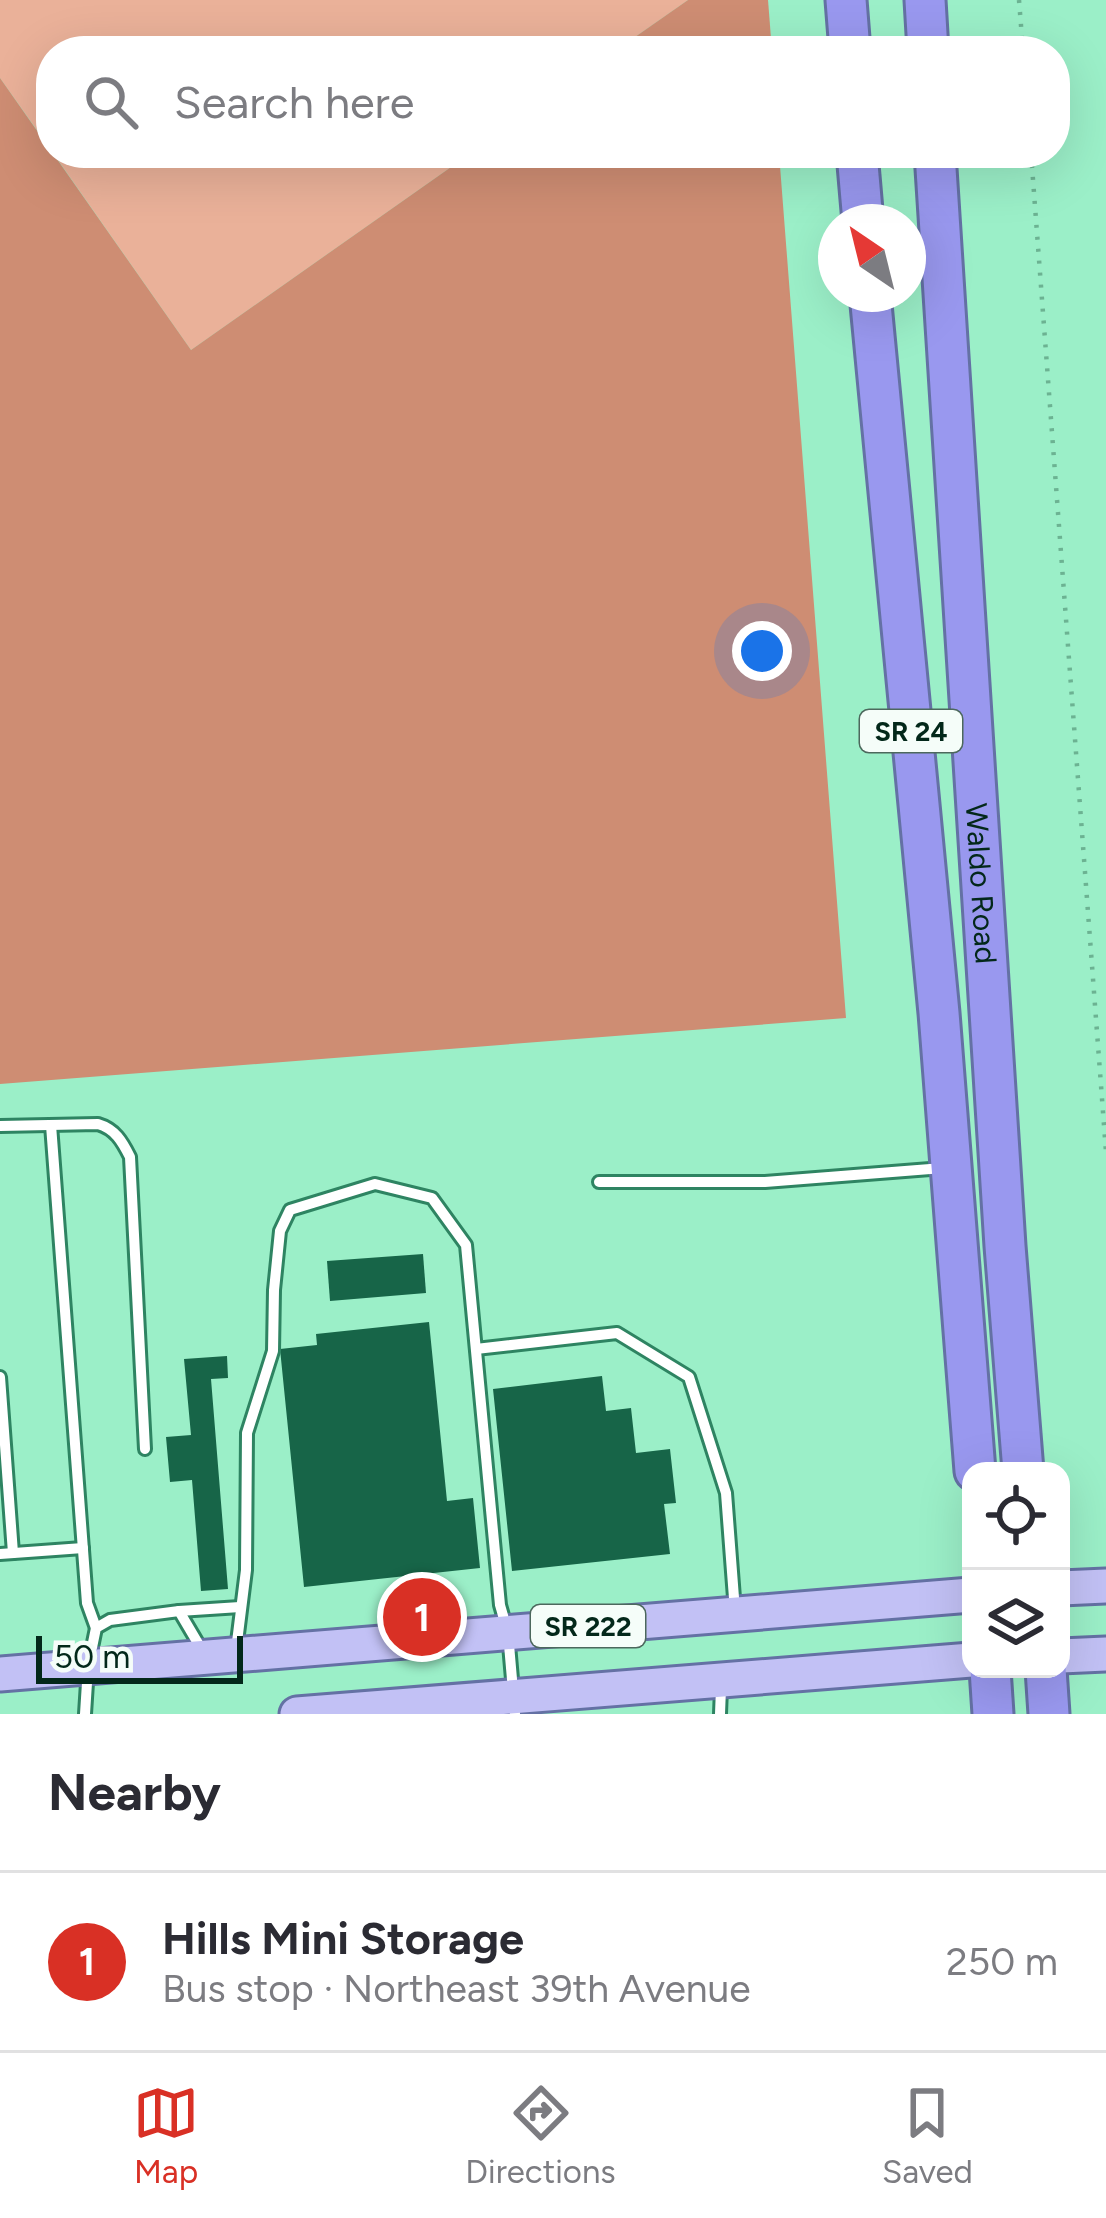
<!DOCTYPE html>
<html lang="en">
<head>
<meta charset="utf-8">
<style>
  body { margin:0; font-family:Figtree,sans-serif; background:#f2f2f3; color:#2b2b33 }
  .controls { position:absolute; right:36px; bottom:36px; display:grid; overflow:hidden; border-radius:24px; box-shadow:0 12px 48px #0002 }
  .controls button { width:108px; height:108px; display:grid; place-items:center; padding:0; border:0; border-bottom:3px solid #e1e1e2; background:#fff; color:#2b2b33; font:60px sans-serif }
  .compass { position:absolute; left:818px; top:204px; width:108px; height:108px; border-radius:50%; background:#fff; box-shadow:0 12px 48px #0002; rotate:325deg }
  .scale { position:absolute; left:36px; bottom:30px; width:207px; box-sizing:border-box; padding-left:12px; border:6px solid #03281a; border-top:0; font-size:33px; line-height:42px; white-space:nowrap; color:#03281a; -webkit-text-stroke:9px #f5fdf9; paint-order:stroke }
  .you { position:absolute; left:762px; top:651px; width:42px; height:42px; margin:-30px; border:9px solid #fff; border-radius:50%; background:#1a73e8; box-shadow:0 0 0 18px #1a73e833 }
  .badge { display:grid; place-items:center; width:78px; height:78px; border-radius:50%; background:#d93025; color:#fff; font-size:39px; font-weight:700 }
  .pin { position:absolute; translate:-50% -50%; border:6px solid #fff; box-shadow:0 3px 12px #0006 }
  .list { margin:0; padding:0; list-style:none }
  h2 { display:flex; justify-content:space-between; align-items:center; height:156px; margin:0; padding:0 48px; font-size:51px }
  h2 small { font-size:39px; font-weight:400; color:#7c7c81 }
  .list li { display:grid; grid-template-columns:78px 1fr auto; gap:36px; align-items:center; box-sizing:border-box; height:180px; padding:0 48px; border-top:3px solid #e1e1e2 }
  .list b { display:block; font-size:45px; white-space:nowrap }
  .list p { margin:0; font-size:39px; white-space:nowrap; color:#7c7c81 }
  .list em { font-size:39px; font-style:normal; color:#7c7c81 }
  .icon { flex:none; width:66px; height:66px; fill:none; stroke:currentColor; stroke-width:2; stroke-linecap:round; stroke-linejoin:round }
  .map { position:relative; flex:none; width:1106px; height:1714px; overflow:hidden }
  .search { position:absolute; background:#fff; box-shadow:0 12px 48px #0002; left:36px; right:36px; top:36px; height:132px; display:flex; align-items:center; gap:30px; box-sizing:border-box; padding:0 42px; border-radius:48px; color:#7c7c81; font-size:45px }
  .sheet { height:336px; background:#fff }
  nav { display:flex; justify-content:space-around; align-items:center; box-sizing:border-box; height:168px; border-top:3px solid #e1e1e2; background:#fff; font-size:33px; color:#7c7c81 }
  nav a { display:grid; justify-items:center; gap:6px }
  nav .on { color:#d93025 }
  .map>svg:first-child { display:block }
  .green { fill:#eab199 }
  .forest { fill:#ce8d73 }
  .building { fill:#176548 }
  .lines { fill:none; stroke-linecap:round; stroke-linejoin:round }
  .lane-casing { stroke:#2e8462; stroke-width:16 }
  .primary-casing { stroke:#6471a4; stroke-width:39 }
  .highway-casing { stroke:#6471a4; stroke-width:45 }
  .path { stroke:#6cb292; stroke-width:4.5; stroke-dasharray:3 9; stroke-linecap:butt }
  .lane { stroke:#fff; stroke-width:10 }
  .primary { stroke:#c2c1f5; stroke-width:33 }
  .highway { stroke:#9998ef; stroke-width:39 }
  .labels { text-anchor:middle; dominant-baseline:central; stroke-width:12; stroke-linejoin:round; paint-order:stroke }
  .shield { fill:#f5fdf9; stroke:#4c685d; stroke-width:3 }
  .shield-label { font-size:27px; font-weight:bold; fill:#03281a }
  .street-label { font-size:30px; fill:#03281a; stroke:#f5fdf9 }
</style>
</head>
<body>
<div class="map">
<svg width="1106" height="1714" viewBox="0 0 1106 1714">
  <rect width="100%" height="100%" fill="#9befc8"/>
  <g class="green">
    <polygon points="0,0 688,0 615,51 51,51 51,150 0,78"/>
    <polygon points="53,153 471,153 191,350"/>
  </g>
  <g class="forest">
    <polygon points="688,0 768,0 772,51 615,51"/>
    <polygon points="0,78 191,350 471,153 779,153 846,1018 0,1084"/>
  </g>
  <g class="building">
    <polygon points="423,1254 426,1293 330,1301 327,1261"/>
    <polygon points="429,1322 447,1501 473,1498 480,1568 304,1587 280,1349 317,1345 316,1334"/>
    <polygon points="227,1356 228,1378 211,1379 228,1589 201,1591 192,1480 170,1482 166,1437 191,1435 184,1359"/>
    <polygon points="602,1376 606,1411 631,1408 636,1453 670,1449 676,1503 664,1504 670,1554 512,1571 493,1389"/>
  </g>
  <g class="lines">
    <g class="lane-casing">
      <g id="lane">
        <polyline points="51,1125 87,1603 96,1628"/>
        <path d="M0 1126 98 1124C115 1129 122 1141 130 1157L145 1449"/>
        <polyline points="599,1182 765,1182 943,1168"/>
        <polyline points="476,1349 617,1333 689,1377 726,1493 735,1611"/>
        <polyline points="0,1377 13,1553"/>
        <polyline points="0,1554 83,1548"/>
        <polyline points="179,1611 240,1607"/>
        <polyline points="236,1650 246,1570 247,1433 273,1351 274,1290 280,1231 290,1210 375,1184 432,1198 466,1245 500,1605 508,1633 515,1714"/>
        <polyline points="85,1714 88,1667 96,1628 110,1620 179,1611 202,1650"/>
        <polyline points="720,1714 721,1688"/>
      </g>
    </g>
    <g class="primary-casing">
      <g id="primary">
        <polyline points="1061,1588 1106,1586"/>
        <polyline points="1061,1656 1106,1654"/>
        <polyline points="0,1674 971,1595"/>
        <polyline points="297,1714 971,1660"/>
      </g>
    </g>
    <g class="highway-casing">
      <g id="highway">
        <polyline points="846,0 850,51"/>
        <polyline points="925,0 928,51"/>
        <polyline points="857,153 863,222"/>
        <path id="s1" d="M935 153 1005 1246 1023 1471"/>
        <polyline points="870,294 939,1013 975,1471"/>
        <polyline points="990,1669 993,1714"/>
        <polyline points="1046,1669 1049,1714"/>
      </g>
    </g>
    <g class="path">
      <polyline points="1019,0 1023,51"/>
      <polyline points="1031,153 1106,1152"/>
    </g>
    <use href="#lane" class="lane"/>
    <use href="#primary" class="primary"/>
    <use href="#highway" class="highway"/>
  </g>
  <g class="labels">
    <g class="shield">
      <rect x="860" y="710" width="102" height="42" rx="9"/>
      <rect x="531" y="1605" width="114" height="42" rx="9"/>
    </g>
    <g class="shield-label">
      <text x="911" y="731">SR 24</text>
      <text x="588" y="1626">SR 222</text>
    </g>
    <g class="street-label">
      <text stroke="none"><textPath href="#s1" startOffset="732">Waldo Road</textPath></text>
    </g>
  </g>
</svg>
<div class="controls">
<button><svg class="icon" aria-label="locate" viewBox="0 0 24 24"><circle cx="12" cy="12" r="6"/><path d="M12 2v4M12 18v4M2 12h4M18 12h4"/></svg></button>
<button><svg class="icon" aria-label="layers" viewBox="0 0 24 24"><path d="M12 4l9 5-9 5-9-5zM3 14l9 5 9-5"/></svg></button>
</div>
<svg class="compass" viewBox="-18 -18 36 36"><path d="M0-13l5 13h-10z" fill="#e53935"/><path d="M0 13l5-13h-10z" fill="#7c7c81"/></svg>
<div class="scale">50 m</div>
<div class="you"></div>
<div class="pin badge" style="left:422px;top:1617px">1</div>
<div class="search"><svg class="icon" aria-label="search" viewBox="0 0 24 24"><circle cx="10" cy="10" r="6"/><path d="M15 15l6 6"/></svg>Search here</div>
</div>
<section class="sheet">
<h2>Nearby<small></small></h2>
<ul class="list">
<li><span class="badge">1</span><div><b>Hills Mini Storage</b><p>Bus stop · Northeast 39th Avenue</p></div><em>250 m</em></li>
</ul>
</section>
<nav>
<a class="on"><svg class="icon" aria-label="map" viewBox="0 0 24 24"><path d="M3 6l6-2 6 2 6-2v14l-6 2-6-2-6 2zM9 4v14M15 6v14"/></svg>Map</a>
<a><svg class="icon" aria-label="directions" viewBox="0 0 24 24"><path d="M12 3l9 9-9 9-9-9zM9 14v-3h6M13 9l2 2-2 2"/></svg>Directions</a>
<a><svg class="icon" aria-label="saved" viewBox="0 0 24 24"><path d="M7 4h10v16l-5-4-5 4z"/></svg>Saved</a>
</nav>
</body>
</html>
